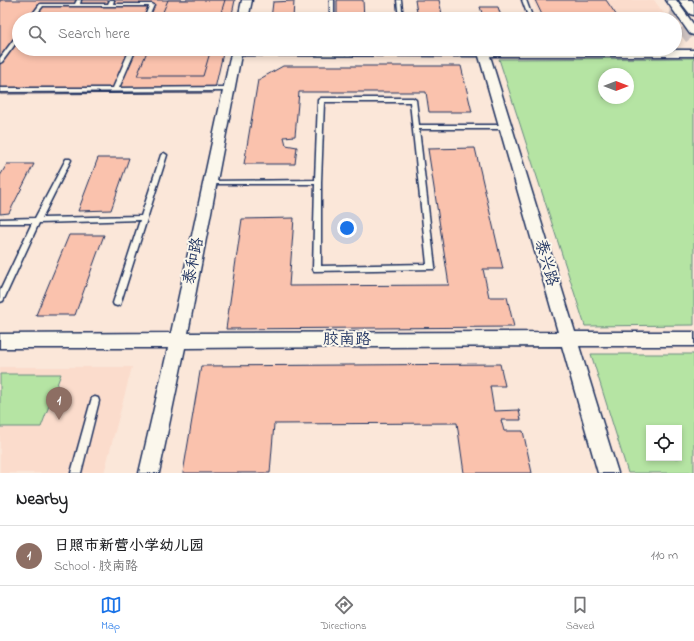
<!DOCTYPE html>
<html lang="en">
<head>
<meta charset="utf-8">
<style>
  body { margin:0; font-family:"Indie Flower","LXGW WenKai TC",sans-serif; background:#f2f2f2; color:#202124 }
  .controls { position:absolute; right:12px; bottom:12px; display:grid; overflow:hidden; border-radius:0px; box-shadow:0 2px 6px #0003 }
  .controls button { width:36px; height:36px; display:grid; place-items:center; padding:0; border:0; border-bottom:1px solid #e0e0e0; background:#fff; color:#202124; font:20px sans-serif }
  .compass { position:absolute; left:598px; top:68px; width:36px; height:36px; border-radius:50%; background:#fff; box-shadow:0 2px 6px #0003; rotate:90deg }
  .you { position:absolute; left:347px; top:228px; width:14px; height:14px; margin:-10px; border:3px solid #fff; border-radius:50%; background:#1a73e8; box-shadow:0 0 0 6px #1a73e833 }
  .badge { display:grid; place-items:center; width:26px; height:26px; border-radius:50%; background:#1a73e8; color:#fff; font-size:13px; font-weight:700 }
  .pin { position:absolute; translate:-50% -33px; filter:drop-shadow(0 1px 2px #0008) }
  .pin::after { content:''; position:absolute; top:21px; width:14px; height:12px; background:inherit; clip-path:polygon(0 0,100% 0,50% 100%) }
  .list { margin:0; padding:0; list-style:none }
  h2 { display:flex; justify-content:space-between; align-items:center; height:52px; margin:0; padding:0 16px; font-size:17px }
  h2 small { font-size:13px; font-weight:400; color:#757577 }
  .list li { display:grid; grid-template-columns:26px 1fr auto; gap:12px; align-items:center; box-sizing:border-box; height:60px; padding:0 16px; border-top:1px solid #e0e0e0 }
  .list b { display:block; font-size:15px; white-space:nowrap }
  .list p { margin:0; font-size:13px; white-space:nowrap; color:#757577 }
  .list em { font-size:13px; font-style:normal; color:#757577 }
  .icon { flex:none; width:22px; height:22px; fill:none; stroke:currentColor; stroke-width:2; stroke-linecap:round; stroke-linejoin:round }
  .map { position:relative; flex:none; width:694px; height:473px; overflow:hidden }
  .search { position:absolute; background:#fff; box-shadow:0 2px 6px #0003; left:12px; right:12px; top:12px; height:44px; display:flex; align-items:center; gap:10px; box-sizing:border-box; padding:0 14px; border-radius:22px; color:#757577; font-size:15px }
  .sheet { height:112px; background:#fff }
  nav { display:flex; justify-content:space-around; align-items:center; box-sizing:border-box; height:56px; border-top:1px solid #e0e0e0; background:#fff; font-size:11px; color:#757577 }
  nav a { display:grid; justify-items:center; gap:2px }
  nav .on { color:#1a73e8 }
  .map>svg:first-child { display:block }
  .built { fill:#fbdccc }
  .green { fill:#b5e4a3; stroke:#688a80; fill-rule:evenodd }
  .building { fill:#fac2ad; stroke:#1b2f5e }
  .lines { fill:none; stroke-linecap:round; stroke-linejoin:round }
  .tertiary-tunnel { stroke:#cec2c0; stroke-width:14; stroke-dasharray:14 7; stroke-linecap:butt }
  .service-casing { stroke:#1b2f5e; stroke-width:3 }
  .minor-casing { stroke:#1b2f5e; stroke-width:3 }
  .tertiary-casing { stroke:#1b2f5e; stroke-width:3 }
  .service { fill:#fbf7ec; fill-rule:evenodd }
  .minor { fill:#fbf7ec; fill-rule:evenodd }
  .tertiary { fill:#fbf7ec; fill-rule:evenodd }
  .labels { text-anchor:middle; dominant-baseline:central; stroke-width:4; stroke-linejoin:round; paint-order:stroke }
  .street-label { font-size:16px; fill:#1b2f5e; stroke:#fbf7ec }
</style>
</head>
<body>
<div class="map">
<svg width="694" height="473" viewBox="0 0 694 473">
  <rect width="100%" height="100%" fill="#fbe7d9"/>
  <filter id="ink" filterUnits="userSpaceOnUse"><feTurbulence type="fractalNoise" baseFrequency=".025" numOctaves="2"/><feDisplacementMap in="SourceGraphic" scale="8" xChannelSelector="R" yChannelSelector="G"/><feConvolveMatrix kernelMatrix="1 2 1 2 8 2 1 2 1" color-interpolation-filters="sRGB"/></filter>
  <g filter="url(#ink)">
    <g class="built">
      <polygon points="532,0 654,0 668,19 540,19"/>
      <polygon points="0,367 132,367 104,473 0,473"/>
    </g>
    <g class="green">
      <path d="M694 58V325L585 326 499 59ZM604 74H628V98H604Z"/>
      <path d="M591 354H694V473H628ZM649 428H679V458H649Z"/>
      <polygon points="0,374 61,374 41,427 0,427"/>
    </g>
    <g class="building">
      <polygon points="0,0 11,0 0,11"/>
      <polygon points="0,0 235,0 231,19 19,19 19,49 224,49 214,93 0,94"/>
      <polygon points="168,0 225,0 219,19 160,19"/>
      <polygon points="337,0 363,0 364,19 337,19"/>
      <polygon points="415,0 439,0 443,19 418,19"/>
      <polygon points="535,0 606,0 619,19 544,19"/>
      <polygon points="294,1 293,19 271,19 273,2"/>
      <polygon points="480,7 498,7 502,19 484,19"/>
      <polygon points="148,49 211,49 203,76 137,76"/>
      <polygon points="283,66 461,66 472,112 429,112 426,92 299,92 295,136 284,137 286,145 297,147 295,164 244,164 258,80"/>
      <polygon points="475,148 503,269 483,269 489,297 507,297 514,327 226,329 242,219 294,218 289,286 449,285 428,149"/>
      <polygon points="98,158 129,158 111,210 78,211"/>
      <polygon points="7,164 34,164 9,213 0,214 0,176"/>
      <polygon points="69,235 104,235 75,315 36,315"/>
      <polygon points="500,364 505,386 490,386 494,411 519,410 521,420 501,420 504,431 523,431 532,473 464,473 457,423 274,424 270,473 183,473 201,366"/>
    </g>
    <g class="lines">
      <polyline class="tertiary-tunnel" points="694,2 676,5 677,18 694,41"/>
      <g class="service-casing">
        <g id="service">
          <polygon points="77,0 81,0 80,4 108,4 110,0 114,0 113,4 152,4 154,5 148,19 144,19 149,6 43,6 33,19 29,19 40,4 75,4"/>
          <rect x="330" y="0" width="4" height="19"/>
          <polygon points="397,0 401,0 403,19 399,19"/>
          <polygon points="522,0 526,0 533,19 529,19"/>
          <polygon points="17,35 19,35 19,39 2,62 0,63 0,58"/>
          <polygon points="130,49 136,49 119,88 229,87 232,89 229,91 0,92 0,88 113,88"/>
          <path d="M321 98H413L416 100 419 125H506L509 127 506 129H419L435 267 434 269 314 271 313 269 315 184H208L207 183 210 181 315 180 318 100ZM324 102H410L427 264 321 266V182Z"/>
          <polygon points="164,153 167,155 120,305 117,306 114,305 113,303 140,220 39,223 4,299 3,301 0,302 0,291 32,223 0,223 0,219 35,218 66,159 70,159 71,160 42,218 141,216 161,155"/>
          <polygon points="95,397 98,398 99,401 81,473 71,473 91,401 92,398"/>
        </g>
      </g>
      <g class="minor-casing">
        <g id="minor">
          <polygon points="242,0 252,0 248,19 238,19"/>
          <polygon points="666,0 676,0 694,25 694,35 690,34"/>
          <path d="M232 49 694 50V56H490L575 332H694V346H579L618 473H598L562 346 185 348 159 473H139L168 348H0V334L171 333ZM241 55 479 56 558 332 188 333Z"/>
        </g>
      </g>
      <g class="tertiary-casing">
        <polygon id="tertiary" points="679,0 692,0 694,3 694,15 690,14"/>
      </g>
      <use href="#service" class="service"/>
      <use href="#minor" class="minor"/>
      <use href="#tertiary" class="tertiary"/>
    </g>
  </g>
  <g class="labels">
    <g class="street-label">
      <text transform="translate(194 261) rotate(-79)">泰和路</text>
      <text transform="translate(546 263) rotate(74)">泰兴路</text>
      <text x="347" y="340">胶南路</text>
    </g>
  </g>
</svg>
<div class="controls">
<button><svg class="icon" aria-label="locate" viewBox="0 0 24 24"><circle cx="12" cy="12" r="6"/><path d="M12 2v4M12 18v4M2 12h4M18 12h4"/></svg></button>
</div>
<svg class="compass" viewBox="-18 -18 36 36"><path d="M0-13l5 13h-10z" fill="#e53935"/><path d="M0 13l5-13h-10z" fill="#757577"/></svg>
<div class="you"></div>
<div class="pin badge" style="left:59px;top:420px;background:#8d6e63">1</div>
<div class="search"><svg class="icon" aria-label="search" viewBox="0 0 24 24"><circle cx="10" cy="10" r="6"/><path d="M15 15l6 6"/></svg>Search here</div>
</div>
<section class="sheet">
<h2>Nearby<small></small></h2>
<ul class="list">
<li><span class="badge" style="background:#8d6e63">1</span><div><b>日照市新营小学幼儿园</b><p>School · 胶南路</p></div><em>110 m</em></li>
</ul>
</section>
<nav>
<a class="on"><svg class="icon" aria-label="map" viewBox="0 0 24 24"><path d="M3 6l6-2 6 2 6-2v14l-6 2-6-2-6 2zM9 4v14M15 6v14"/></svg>Map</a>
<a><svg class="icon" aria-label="directions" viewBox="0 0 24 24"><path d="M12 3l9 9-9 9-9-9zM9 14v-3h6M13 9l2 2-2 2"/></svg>Directions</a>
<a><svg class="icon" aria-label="saved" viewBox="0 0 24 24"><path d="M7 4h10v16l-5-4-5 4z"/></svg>Saved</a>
</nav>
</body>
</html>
